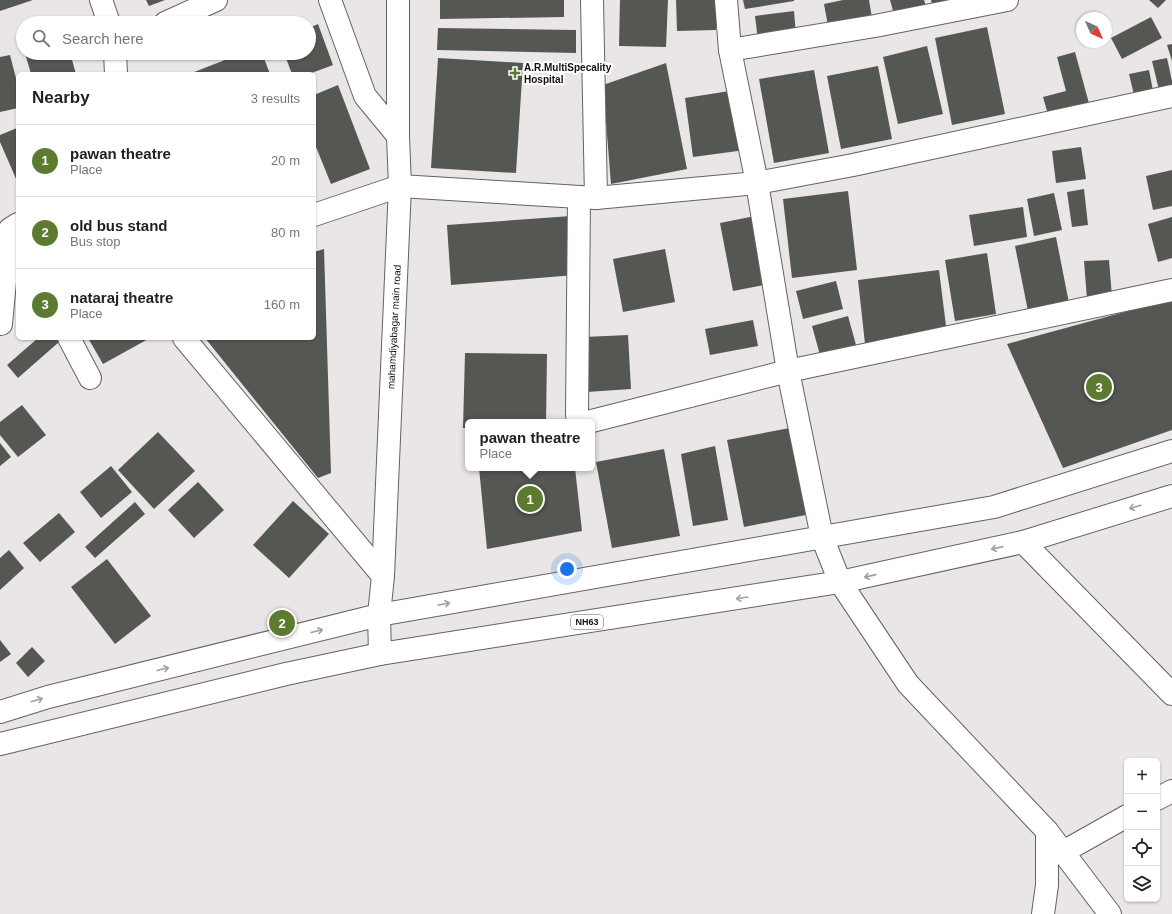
<!DOCTYPE html>
<html lang="en">
<head>
<meta charset="utf-8">
<style>
  body { margin:0; font-family:Helvetica,sans-serif; background:#f6f6f6; color:#222 }
  .controls { position:absolute; right:12px; bottom:12px; display:grid; overflow:hidden; border-radius:6px; box-shadow:0 1px 3px #0004 }
  .controls button { width:36px; height:36px; display:grid; place-items:center; padding:0; border:0; border-bottom:1px solid #e0e0e0; background:#fff; color:#222; font:20px sans-serif }
  .compass { position:absolute; left:1076px; top:12px; width:36px; height:36px; border-radius:50%; background:#fff; box-shadow:0 1px 3px #0004; rotate:135deg }
  .you { position:absolute; left:567px; top:569px; width:14px; height:14px; margin:-10px; border:3px solid #fff; border-radius:50%; background:#1a73e8; box-shadow:0 0 0 6px #1a73e833 }
  .badge { display:grid; place-items:center; width:26px; height:26px; border-radius:50%; background:#5c7a30; color:#fff; font-size:13px; font-weight:700 }
  .pin { position:absolute; translate:-50% -50%; border:2px solid #fff; box-shadow:0 1px 4px #0006 }
  .popup { position:absolute; left:465px; top:419px; width:130px; height:52px; box-sizing:border-box; display:grid; place-content:center; border-radius:6px; background:#fff; filter:drop-shadow(0 1px 3px #0005); font-size:13px; white-space:nowrap; color:#767676 }
  .popup b { font-size:15px; color:#222 }
  .popup::after { content:''; position:absolute; left:50%; top:100%; margin-left:-8px; border:8px solid transparent; border-top-color:#fff }
  .list { margin:0; padding:0; list-style:none }
  h2 { display:flex; justify-content:space-between; align-items:center; height:52px; margin:0; padding:0 16px; font-size:17px }
  h2 small { font-size:13px; font-weight:400; color:#767676 }
  .list li { display:grid; grid-template-columns:26px 1fr auto; gap:12px; align-items:center; box-sizing:border-box; height:72px; padding:0 16px; border-top:1px solid #e0e0e0 }
  .list b { display:block; font-size:15px; white-space:nowrap }
  .list p { margin:0; font-size:13px; white-space:nowrap; color:#767676 }
  .list em { font-size:13px; font-style:normal; color:#767676 }
  .icon { flex:none; width:22px; height:22px; fill:none; stroke:currentColor; stroke-width:2; stroke-linecap:round; stroke-linejoin:round }
  .map { position:relative; flex:none; width:1172px; height:914px; overflow:hidden }
  .search { position:absolute; background:#fff; box-shadow:0 1px 3px #0004; left:16px; top:16px; width:300px; height:44px; display:flex; align-items:center; gap:10px; box-sizing:border-box; padding:0 14px; border-radius:22px; color:#767676; font-size:15px }
  .panel { position:absolute; background:#fff; box-shadow:0 1px 3px #0004; left:16px; top:72px; width:300px; height:268px; border-radius:6px }
  .map>svg:first-child { display:block }
  .building { fill:#555753 }
  .lines { fill:none; stroke-linecap:round; stroke-linejoin:round }
  .minor-casing { stroke:#666163; stroke-width:24 }
  .primary-casing { stroke:#666163; stroke-width:24 }
  .trunk-casing { stroke:#666163; stroke-width:24 }
  .minor { stroke:#fff; stroke-width:22 }
  .primary { stroke:#fff; stroke-width:22 }
  .trunk { stroke:#fff; stroke-width:22 }
  .oneway { stroke:#a09f9f }
  .poi-dot { fill:#5c7a30; stroke:#fff; stroke-width:1.5 }
  .labels { text-anchor:middle; dominant-baseline:central; stroke-width:4; stroke-linejoin:round; paint-order:stroke }
  .shield { fill:#fff; stroke:#585758; stroke-width:1 }
  .shield-label { font-size:9px; font-weight:bold; fill:#110f10 }
  .poi-label { font-size:10px; font-weight:bold; fill:#110f10; stroke:#fff; text-anchor:start }
  .street-label { font-size:10px; fill:#110f10; stroke:#fff }
</style>
</head>
<body>
<div class="map">
<svg width="1172" height="914" viewBox="0 0 1172 914">
  <rect width="100%" height="100%" fill="#eae5e7"/>
  <g class="building">
    <polygon points="0,0 33,0 0,11"/>
    <polygon points="146,0 165,0 149,6"/>
    <polygon points="440,0 564,0 564,17 440,19"/>
    <polygon points="620,0 668,0 666,47 619,46"/>
    <polygon points="676,0 716,0 716,30 677,31"/>
    <polygon points="743,0 794,0 794,1 745,9"/>
    <polygon points="843,0 869,0 872,18 828,26 824,4"/>
    <polygon points="890,0 924,0 927,10 895,18"/>
    <polygon points="931,0 960,0 933,8"/>
    <polygon points="1149,0 1166,0 1158,8"/>
    <polygon points="794,11 796,35 758,40 755,16"/>
    <polygon points="1151,17 1162,38 1122,59 1111,38"/>
    <polygon points="318,24 333,65 309,74 292,74 284,53 309,53 309,28"/>
    <polygon points="987,27 1005,114 952,125 935,38"/>
    <polygon points="438,28 576,30 576,53 437,50"/>
    <polygon points="1172,44 1172,61 1167,45"/>
    <polygon points="927,46 943,114 898,124 883,57"/>
    <polygon points="1075,52 1090,107 1049,118 1043,97 1066,91 1057,57"/>
    <polygon points="25,53 70,53 76,74 31,74"/>
    <polygon points="243,53 262,53 270,74 189,74"/>
    <polygon points="10,55 18,86 18,108 0,112 0,57"/>
    <polygon points="438,58 523,63 516,173 431,168"/>
    <polygon points="1167,58 1172,81 1172,87 1159,90 1152,61"/>
    <polygon points="666,63 687,169 611,184 603,85"/>
    <polygon points="878,66 892,139 841,149 827,76"/>
    <polygon points="814,70 829,153 774,163 759,79"/>
    <polygon points="1149,70 1153,91 1134,95 1129,74"/>
    <polygon points="338,85 370,169 331,184 314,142 314,95"/>
    <polygon points="736,90 745,150 693,157 685,98"/>
    <polygon points="17,128 18,180 17,181 0,142 0,135"/>
    <polygon points="1081,147 1086,179 1056,183 1052,151"/>
    <polygon points="1172,170 1172,206 1153,210 1146,176"/>
    <polygon points="1084,189 1088,225 1072,227 1067,192"/>
    <polygon points="848,191 857,270 792,278 783,199"/>
    <polygon points="1054,193 1062,230 1034,236 1027,199"/>
    <polygon points="1023,207 1027,237 974,246 969,215"/>
    <polygon points="571,216 575,275 451,285 447,225"/>
    <polygon points="755,216 769,284 733,291 720,223"/>
    <polygon points="1172,217 1172,258 1158,262 1148,224"/>
    <polygon points="1056,237 1069,303 1028,311 1015,246"/>
    <polygon points="324,249 331,473 318,478 205,338 314,338 314,252"/>
    <polygon points="665,249 675,302 623,312 613,259"/>
    <polygon points="987,253 996,314 955,321 945,260"/>
    <polygon points="1109,260 1112,297 1087,299 1084,261"/>
    <polygon points="939,270 947,334 865,344 858,280"/>
    <polygon points="836,281 843,309 803,319 796,291"/>
    <polygon points="1172,299 1172,430 1063,468 1007,344"/>
    <polygon points="848,316 856,345 820,355 812,326"/>
    <polygon points="753,320 758,346 710,355 705,329"/>
    <polygon points="628,335 631,389 587,392 584,337"/>
    <polygon points="38,338 56,338 59,342 18,378 7,365"/>
    <polygon points="88,338 150,338 103,364"/>
    <polygon points="465,353 547,354 546,422 468,422 468,428 463,428"/>
    <polygon points="22,405 46,435 18,457 0,435 0,422"/>
    <polygon points="795,427 811,514 744,527 727,440"/>
    <polygon points="158,432 195,471 154,509 118,470"/>
    <polygon points="0,443 11,457 0,466"/>
    <polygon points="715,446 728,520 693,526 681,454"/>
    <polygon points="664,449 680,536 612,548 596,462"/>
    <polygon points="111,466 132,492 101,518 80,492"/>
    <polygon points="479,468 575,468 582,531 487,549"/>
    <polygon points="198,482 224,510 194,538 168,510"/>
    <polygon points="293,501 329,534 289,578 253,545"/>
    <polygon points="135,502 145,514 95,558 85,547"/>
    <polygon points="59,513 75,532 40,562 23,543"/>
    <polygon points="9,550 24,568 0,590 0,558"/>
    <polygon points="107,559 151,616 115,644 71,587"/>
    <polygon points="0,640 11,654 0,662"/>
    <polygon points="32,647 45,661 28,677 16,663"/>
  </g>
  <g class="lines">
    <g class="minor-casing">
      <g id="minor">
        <polyline points="101,0 109,23"/>
        <polyline points="330,0 365,96 398,136"/>
        <polyline points="592,0 596,198"/>
        <polyline points="726,0 730,50 757,183 788,371 822,537 840,582 908,684 1047,831 1110,914"/>
        <polyline points="165,23 216,0"/>
        <polyline points="730,50 875,26 1007,0"/>
        <polyline points="115,53 116,74"/>
        <polyline points="579,198 577,415 580,420 586,422"/>
        <polyline points="314,215 400,186 596,198 757,183 853,165 1172,96"/>
        <polyline points="1,324 10,229 18,224"/>
        <polyline points="69,338 90,378"/>
        <polyline points="184,338 383,576"/>
        <polyline points="588,422 788,371 1172,290"/>
        <polyline points="1023,542 1172,694"/>
        <polyline points="1157,799 1172,791"/>
        <polyline points="1063,852 1127,816"/>
        <polyline points="1043,914 1047,885 1047,831"/>
      </g>
    </g>
    <g class="primary-casing">
      <polyline id="primary" points="380,654 379,615 383,576 400,186 398,136 398,0"/>
    </g>
    <g class="trunk-casing">
      <g id="trunk">
        <polyline points="0,712 48,697 379,615 994,507 1172,451"/>
        <polyline points="0,744 286,674 380,654 840,582 1023,542 1172,496"/>
      </g>
    </g>
    <use href="#minor" class="minor"/>
    <use href="#primary" class="primary"/>
    <use href="#trunk" class="trunk"/>
  </g>
  <defs><path id="oneway-shaft" d="M-6 0H5M1.5-3L5.5 0L1.5 3" fill="none" stroke-width="1.6" stroke-linecap="round" stroke-linejoin="round"/></defs>
  <g class="oneway">
    <use href="#oneway-shaft" transform="translate(1135 507) rotate(163)"/>
    <use href="#oneway-shaft" transform="translate(997 548) rotate(167)"/>
    <use href="#oneway-shaft" transform="translate(870 576) rotate(167)"/>
    <use href="#oneway-shaft" transform="translate(742 598) rotate(171)"/>
    <use href="#oneway-shaft" transform="translate(444 604) rotate(-10)"/>
    <use href="#oneway-shaft" transform="translate(317 631) rotate(-14)"/>
    <use href="#oneway-shaft" transform="translate(163 669) rotate(-14)"/>
    <use href="#oneway-shaft" transform="translate(37 700) rotate(-17)"/>
  </g>
  <path class="poi-dot" d="M513 67h4v4h4v4h-4v4h-4v-4h-4v-4h4z"/>
  <g class="labels">
    <rect class="shield" x="571" y="615" width="32" height="14" rx="3"/>
    <g class="shield-label">
      <text x="587" y="622">NH63</text>
    </g>
    <g class="poi-label">
      <text x="524" y="67">A.R.MultiSpecality<tspan x="524" dy="12">Hospital</tspan></text>
    </g>
    <g class="street-label">
      <text transform="translate(394 327) rotate(-87)">mahamdiyabagar main road</text>
    </g>
  </g>
</svg>
<div class="controls">
<button>+</button>
<button>−</button>
<button><svg class="icon" aria-label="locate" viewBox="0 0 24 24"><circle cx="12" cy="12" r="6"/><path d="M12 2v4M12 18v4M2 12h4M18 12h4"/></svg></button>
<button><svg class="icon" aria-label="layers" viewBox="0 0 24 24"><path d="M12 4l9 5-9 5-9-5zM3 14l9 5 9-5"/></svg></button>
</div>
<svg class="compass" viewBox="-18 -18 36 36"><path d="M0-13l5 13h-10z" fill="#e53935"/><path d="M0 13l5-13h-10z" fill="#767676"/></svg>
<div class="you"></div>
<div class="pin badge" style="left:530px;top:499px">1</div>
<div class="popup"><b>pawan theatre</b>Place</div>
<div class="pin badge" style="left:282px;top:623px">2</div>
<div class="pin badge" style="left:1099px;top:387px">3</div>
<div class="search"><svg class="icon" aria-label="search" viewBox="0 0 24 24"><circle cx="10" cy="10" r="6"/><path d="M15 15l6 6"/></svg>Search here</div>
<section class="panel">
<h2>Nearby<small>3 results</small></h2>
<ul class="list">
<li><span class="badge">1</span><div><b>pawan theatre</b><p>Place</p></div><em>20 m</em></li>
<li><span class="badge">2</span><div><b>old bus stand</b><p>Bus stop</p></div><em>80 m</em></li>
<li><span class="badge">3</span><div><b>nataraj theatre</b><p>Place</p></div><em>160 m</em></li>
</ul>
</section>
</div>
</body>
</html>
